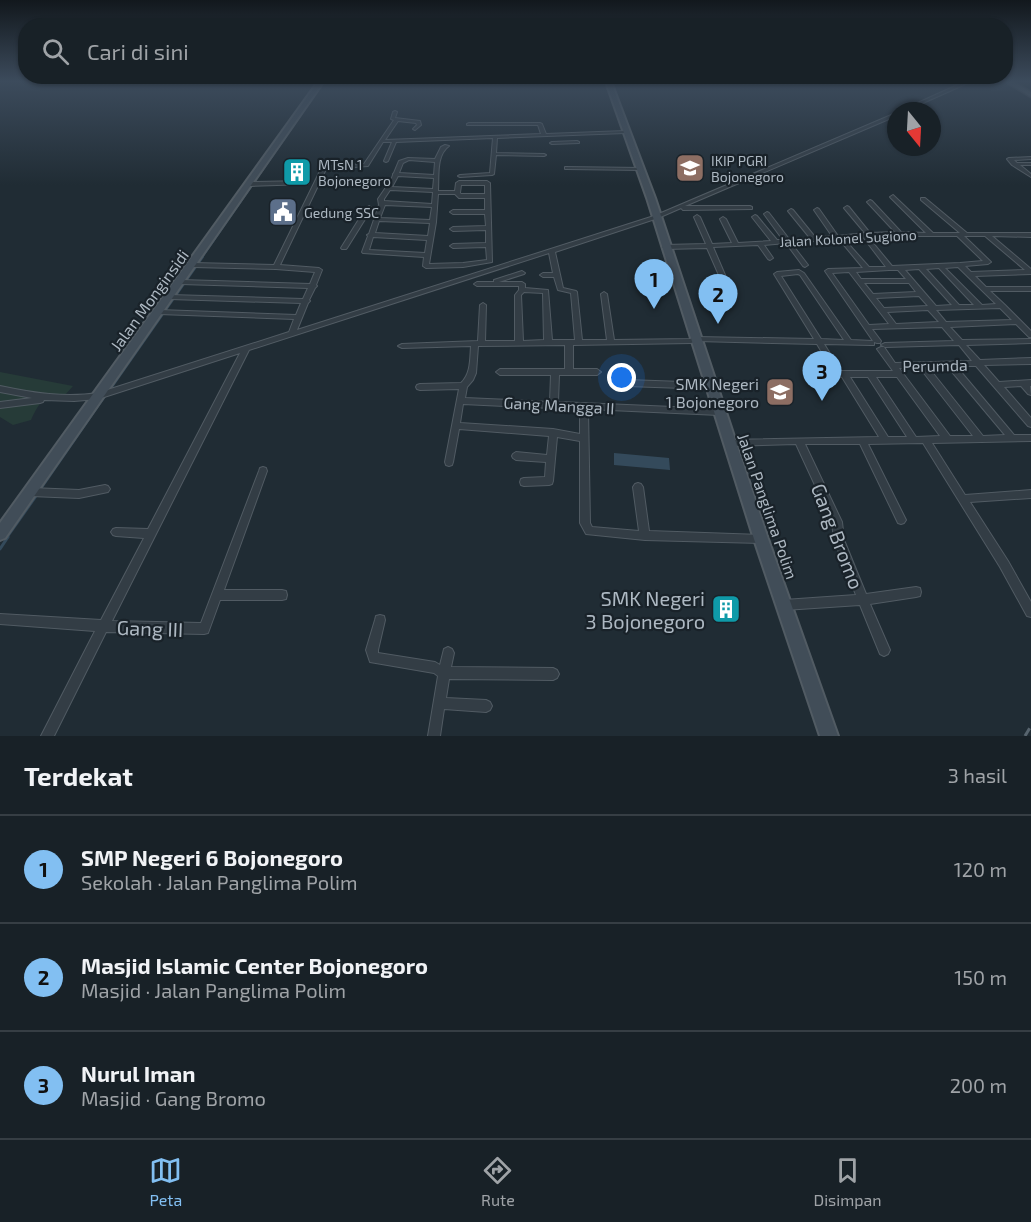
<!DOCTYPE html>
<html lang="id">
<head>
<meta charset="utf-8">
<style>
  body { margin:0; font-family:"Exo 2",sans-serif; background:#252e33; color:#f1f3f6 }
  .compass { position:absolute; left:887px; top:102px; width:54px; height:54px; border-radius:50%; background:#182127; box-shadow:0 2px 4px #0004; rotate:162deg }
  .you { position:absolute; left:622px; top:378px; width:21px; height:21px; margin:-15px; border:4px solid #fff; border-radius:50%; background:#1a73e8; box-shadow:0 0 0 9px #1a73e833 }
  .badge { display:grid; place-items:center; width:39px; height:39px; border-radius:50%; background:#82bff2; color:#111; font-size:20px; font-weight:700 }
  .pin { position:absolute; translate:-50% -50px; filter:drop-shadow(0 2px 3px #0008) }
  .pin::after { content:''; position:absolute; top:32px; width:21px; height:18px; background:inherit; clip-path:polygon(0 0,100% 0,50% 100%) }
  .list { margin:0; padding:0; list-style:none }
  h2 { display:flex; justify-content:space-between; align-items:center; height:78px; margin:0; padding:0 24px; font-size:26px }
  h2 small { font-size:20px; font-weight:400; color:#9fa3a7 }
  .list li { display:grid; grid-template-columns:39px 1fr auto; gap:18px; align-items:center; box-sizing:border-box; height:108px; padding:0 24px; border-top:2px solid #363e44 }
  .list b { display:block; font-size:22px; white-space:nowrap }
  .list p { margin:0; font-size:20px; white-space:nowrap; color:#9fa3a7 }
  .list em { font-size:20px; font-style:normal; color:#9fa3a7 }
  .icon { flex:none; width:33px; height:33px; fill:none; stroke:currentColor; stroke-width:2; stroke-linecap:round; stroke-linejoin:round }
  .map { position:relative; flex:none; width:1031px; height:736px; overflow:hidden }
  .search { position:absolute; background:#182127; box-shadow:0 2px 4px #0004; left:18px; right:18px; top:18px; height:66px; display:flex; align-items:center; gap:15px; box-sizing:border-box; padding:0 21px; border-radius:24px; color:#9fa3a7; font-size:22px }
  .sheet { height:402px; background:#182127 }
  nav { display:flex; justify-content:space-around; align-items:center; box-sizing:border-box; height:84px; border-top:2px solid #363e44; background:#182127; font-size:16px; color:#9fa3a7 }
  nav a { display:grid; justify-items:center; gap:3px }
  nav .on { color:#82bff2 }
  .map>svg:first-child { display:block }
  .green { fill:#263b38 }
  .water { fill:#344a5b }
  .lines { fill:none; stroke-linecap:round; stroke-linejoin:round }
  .stream-far2 { stroke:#344a5b; stroke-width:1.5 }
  .stream-far1 { stroke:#344a5b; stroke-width:2 }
  .stream { stroke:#344a5b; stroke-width:3 }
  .minor-casing { stroke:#515b63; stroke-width:2 }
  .secondary-casing { stroke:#515b63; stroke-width:4 }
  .primary-casing { stroke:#3d464f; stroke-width:3 }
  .minor { fill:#333d45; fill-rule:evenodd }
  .secondary { fill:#414d58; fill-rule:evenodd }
  .primary { fill:#515d65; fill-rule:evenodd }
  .rail { stroke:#57646e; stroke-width:3; stroke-dasharray:9 9; stroke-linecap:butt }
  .labels { text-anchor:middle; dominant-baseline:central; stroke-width:4.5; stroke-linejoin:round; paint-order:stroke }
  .far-poi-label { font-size:14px; fill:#adb8c2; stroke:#192229; text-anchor:start }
  .far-street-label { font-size:14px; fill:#adb8c2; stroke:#192229 }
  .street-label { font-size:16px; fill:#adb8c2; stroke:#192229 }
  .poi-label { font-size:16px; fill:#adb8c2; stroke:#192229; text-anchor:end }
  .near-street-label { font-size:20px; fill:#adb8c2; stroke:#192229 }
  .near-poi-label { font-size:20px; fill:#adb8c2; stroke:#192229; text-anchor:end }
</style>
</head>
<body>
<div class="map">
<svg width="1031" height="736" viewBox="0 0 1031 736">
  <rect width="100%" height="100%" fill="#202c34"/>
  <path class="green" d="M0 372 73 386 64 396C43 396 40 401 31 420L13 425 0 417Z"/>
  <polygon class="water" points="614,453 669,458 670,470 614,465"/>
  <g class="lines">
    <polyline class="stream-far2" points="202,258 324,82"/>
    <g class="stream-far1">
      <polyline points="110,390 203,257"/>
      <polyline points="41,489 106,395"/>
      <polyline points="7,538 38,494"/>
    </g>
    <polyline class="stream" points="0,549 8,537"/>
    <g class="minor-casing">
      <g id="minor">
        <polygon points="964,82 970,82 905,111 900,111"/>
        <path d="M395 111 397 112 395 118 420 121 421 125 415 130 413 129 417 125 416 123 398 121 385 140 541 134 538 125H467V124L469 123H540L542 124 546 134 625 131 627 132 625 133 497 138 496 153 544 154 546 155 544 156 496 155 494 174 492 175 460 177 458 176 460 175 490 173 493 138 396 142 388 161 386 162 384 161 392 142H383L368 166 326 169 280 265 319 268 322 270 316 285 317 286 315 288 309 300 310 301 308 303 297 330 654 216 896 113V116L685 206H750L752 207V209L683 210 681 208 658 218 555 252 563 288 576 291 577 292 582 340H607L601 294 604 292 607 294 614 340 690 339 696 337 814 339 774 274 777 272 799 270 804 273 851 340 873 341 825 271 828 269 863 268 839 239 791 243 808 265 805 267 803 266 786 243 764 245 773 258 770 260 768 259 758 245 713 247 728 282 725 284 722 282 707 248 665 249 662 247 665 245 706 244 694 217 697 215 700 217 712 244 732 243 720 219 723 217 726 219 738 243 771 241 752 217 755 215 757 216 777 240H783L764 214 767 212 769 213 789 239 810 238 788 211 791 209 793 210 815 237 832 236 814 210 817 208 819 209 838 236 865 233 844 208 847 206 849 207 870 233 895 232 868 203 867 202 870 200 872 201 901 232 926 233 890 197 893 195 933 233H960L921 200V198H925L967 233H1031V237L992 236 1031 269V274L975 276 986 287H1031V291H990L1005 305 1031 331V337H1029L1016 324 950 327 962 340 1031 339V343L966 345 980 360 1031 358V364L984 365 999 382 1031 380V386H1030L1031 395 1028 394 1021 386 1004 387 1031 418V427L1028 426 976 366H956L1014 435H1031V441L932 443 965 495 1031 490V498L970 502 1008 561 1031 602V617L1027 616 1000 567 923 443 868 444 906 520 904 523 901 524 898 523 860 444H805L842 522 844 540 866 594 916 587 920 588 921 592 920 596 916 597 870 604 890 650 888 654 884 656 880 654 860 605 784 610 780 609 779 605 780 601 784 600 856 595 834 540 832 522 796 444 729 446 726 445 725 443 726 441 729 440 879 437 842 377 836 376 817 344 697 341 691 343 573 345V369H597L601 372 597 375H559L558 402 719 409 722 410 723 412 722 414 719 415 588 409 590 523 592 527 639 531 633 487 635 484 638 483 641 484 643 487 649 531 761 535 764 536 766 539 764 542 761 543 645 540 586 534 580 523V441L557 437 553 481 552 484 549 485 524 486 521 485 520 482 521 479 524 478 545 477 546 462 516 460 513 458 512 456 513 454 516 452 547 455 549 436 459 429 453 462 452 465 449 466 446 465 445 462 459 389 420 390 417 389 416 387 417 385 420 384 461 383C471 374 470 359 471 346L402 348 398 346 402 344 478 341 480 305 483 303 486 305 485 341H515V295L519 290V286H477L474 284 477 282H494V280L522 271 525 273 524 274 499 282H522L525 284V288L548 290 552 340H575L571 293 558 290 554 277H543L540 275 543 273H553L549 253 249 350 112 621 201 623 259 471 260 468 263 467 266 468 267 471 224 590H282L286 591 287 595 286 599 282 600H220L208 633 204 634 106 632 54 736H41L95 631 0 624V614L101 620 144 538 116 536 113 535 111 532 113 529 116 528 148 529 240 353 98 399 74 401 44 400 43 402 40 403 0 408V402L32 398 0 392V386C33 393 65 398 98 393L289 332 294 319 159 314 156 312 159 310 296 315 301 303 170 299 167 297 170 295 303 299 308 288 181 284 178 282 181 280 310 284 315 272 276 269 193 267 190 265 193 263 274 265 322 167 364 164 394 120 391 119 393 112ZM881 236H957L983 261 960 263 892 266 868 237ZM964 236H985L1025 270 971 272 965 266 988 264 991 262ZM863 237 886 267H869L844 239ZM958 267 996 304 982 305 945 268ZM939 268 974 305H959L926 269ZM919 269 952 305 936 306 905 270ZM889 270H898L906 279H861L856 272ZM849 272 889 324 869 325 832 273ZM798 274 800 275 844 340 821 339 781 276ZM864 283H909L916 292 873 294ZM524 292 543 293 544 340 523 341 521 295ZM919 296 928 306 884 308 876 298ZM1000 308 1012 320 946 322 936 310ZM928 310 939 322 896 324 887 312ZM942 327 954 341 885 343 881 345 885 347 959 345 972 361 895 363 884 347H881L877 349 893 371H841L824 344 871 345H874V342L877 343H880L881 341 872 329ZM565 345V369H500L496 372 500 375H551L550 402 465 398 467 387 473 380 476 373 478 346ZM928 367H948L1005 435 983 436ZM899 368H920L973 436H950ZM850 377H868L907 437H888ZM876 377H897L940 436 916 437ZM463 404 551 408 554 409H580V434L553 429 460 423Z"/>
        <polygon points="577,141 579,142 579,143 552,144 550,143 552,142"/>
        <path d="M445 145 449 146C436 155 439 176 438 191H455L456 183 459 181H487L490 183 492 262 463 267 426 268 423 266 424 257 363 253 362 252 368 236 367 235 369 234 379 205 378 199 391 180 393 175V174L394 173 399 161 408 158 435 159 441 147ZM409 160 435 162 434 175 399 173 403 163ZM398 176 434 178 433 189 392 187ZM461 185H485V194H461L460 193ZM390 190 433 192 432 204 384 201V199ZM438 194H455L459 198H485V210H453L450 212 453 214H485L486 226 453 227 450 229 453 231 486 230V243L453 244 450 246 453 248 486 247 487 260 463 263 429 264 436 222ZM385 205 432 207 430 220 380 218ZM379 221 430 223 428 236 375 233ZM373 237 427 240 425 253 369 250Z"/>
        <polygon points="1031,157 1031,159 1014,160 1017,163 1031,163 1031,165 1020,165 1031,174 1031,177 1012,165 1007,159 1009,158"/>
        <polygon points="565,167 641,168 643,169 641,170 567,169 565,169"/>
        <polygon points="306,181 309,183 308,184 250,186 247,184 250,182"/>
        <polygon points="369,206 372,208 347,248 346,249 342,249 341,248 366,208"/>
        <polygon points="627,380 711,383 714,384 715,386 714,388 711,389 627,386 623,383"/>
        <polygon points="105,485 108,486 110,489 108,492 79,498 31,496 28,495 26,492 28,489 31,488 79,490"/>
        <polygon points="380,615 384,616 385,620 378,650 378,653 435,662 440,665 444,649 448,647 452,649 454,653 451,667 553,668 557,670 559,674 557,678 553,680 449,679 446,698 486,700 490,702 492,706 490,710 486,712 444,709 440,736 428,736 438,676 434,673 370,662 366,650 375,620 376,616"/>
      </g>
    </g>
    <g class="secondary-casing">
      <g id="secondary">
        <polygon points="318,82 323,82 5,538 0,540 0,523"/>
        <polygon points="606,82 611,82 655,198 768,539 838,736 820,736 754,539 647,198"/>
      </g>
    </g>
    <g class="primary-casing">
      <polygon id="primary" points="1006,82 1014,82 1031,92 1031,97"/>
    </g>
    <use href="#minor" class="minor"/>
    <use href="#secondary" class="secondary"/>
    <use href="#primary" class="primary"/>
    <polyline class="rail" points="1025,736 1031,726"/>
  </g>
  <linearGradient id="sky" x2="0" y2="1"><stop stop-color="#12181d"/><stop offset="0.44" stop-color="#3c4b5c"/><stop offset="1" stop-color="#3c4b5c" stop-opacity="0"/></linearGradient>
  <rect width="1031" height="185" fill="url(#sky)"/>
  <defs>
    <g id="university-square" transform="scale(1.5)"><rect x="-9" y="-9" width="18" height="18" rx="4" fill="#8d6e63" stroke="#192229"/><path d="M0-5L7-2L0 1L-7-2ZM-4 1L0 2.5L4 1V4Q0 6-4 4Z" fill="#fff"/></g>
    <g id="building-square" transform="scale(1.5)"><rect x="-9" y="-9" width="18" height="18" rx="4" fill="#0f9aa8" stroke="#192229"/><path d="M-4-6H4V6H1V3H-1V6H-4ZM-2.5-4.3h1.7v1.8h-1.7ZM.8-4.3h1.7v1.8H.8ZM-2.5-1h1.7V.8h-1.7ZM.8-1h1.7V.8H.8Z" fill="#fff"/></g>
    <g id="civic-square" transform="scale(1.5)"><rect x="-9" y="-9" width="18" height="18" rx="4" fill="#5c6f8a" stroke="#192229"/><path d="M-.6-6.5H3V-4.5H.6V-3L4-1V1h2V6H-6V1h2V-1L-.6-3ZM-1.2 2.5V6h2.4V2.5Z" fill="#fff"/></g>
    <g id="school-square" transform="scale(1.5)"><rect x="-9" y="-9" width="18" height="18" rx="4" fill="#8d6e63" stroke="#192229"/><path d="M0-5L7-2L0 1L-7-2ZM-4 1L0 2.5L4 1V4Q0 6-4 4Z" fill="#fff"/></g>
  </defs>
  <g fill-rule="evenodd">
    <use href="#university-square" x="690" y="168"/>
    <use href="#building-square" x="297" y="172"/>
    <use href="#civic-square" x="283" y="212"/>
    <use href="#school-square" x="780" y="392"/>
    <use href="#building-square" x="726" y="609"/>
  </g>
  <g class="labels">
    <g class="far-poi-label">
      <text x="711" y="160">IKIP PGRI<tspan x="711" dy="16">Bojonegoro</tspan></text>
      <text x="318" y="164">MTsN 1<tspan x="318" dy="16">Bojonegoro</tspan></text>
      <text x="304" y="212">Gedung SSC</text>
    </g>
    <g class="far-street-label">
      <text transform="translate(848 238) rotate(-3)">Jalan Kolonel Sugiono</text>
    </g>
    <g class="street-label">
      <text transform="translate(149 300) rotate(-54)">Jalan Monginsidi</text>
      <text transform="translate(935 365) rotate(-1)">Perumda</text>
      <text transform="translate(559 405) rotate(3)">Gang Mangga II</text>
      <text transform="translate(768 506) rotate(71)">Jalan Panglima Polim</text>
    </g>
    <g class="poi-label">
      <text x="759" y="383">SMK Negeri<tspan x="759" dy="18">1 Bojonegoro</tspan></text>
    </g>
    <g class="near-street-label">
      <text transform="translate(838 536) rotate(69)">Gang Bromo</text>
      <text transform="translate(150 628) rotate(2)">Gang III</text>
    </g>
    <g class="near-poi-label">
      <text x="705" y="598">SMK Negeri<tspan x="705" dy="23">3 Bojonegoro</tspan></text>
    </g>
  </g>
</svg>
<svg class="compass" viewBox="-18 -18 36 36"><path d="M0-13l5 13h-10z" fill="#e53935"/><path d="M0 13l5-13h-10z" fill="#9fa3a7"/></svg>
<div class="you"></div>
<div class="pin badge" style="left:654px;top:309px">1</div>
<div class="pin badge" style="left:718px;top:324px">2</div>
<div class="pin badge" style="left:822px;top:401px">3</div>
<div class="search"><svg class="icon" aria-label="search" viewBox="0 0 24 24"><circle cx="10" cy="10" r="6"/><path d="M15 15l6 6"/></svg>Cari di sini</div>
</div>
<section class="sheet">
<h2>Terdekat<small>3 hasil</small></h2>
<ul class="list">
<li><span class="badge">1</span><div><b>SMP Negeri 6 Bojonegoro</b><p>Sekolah · Jalan Panglima Polim</p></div><em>120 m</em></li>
<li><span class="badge">2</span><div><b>Masjid Islamic Center Bojonegoro</b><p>Masjid · Jalan Panglima Polim</p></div><em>150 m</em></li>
<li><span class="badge">3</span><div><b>Nurul Iman</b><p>Masjid · Gang Bromo</p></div><em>200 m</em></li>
</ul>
</section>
<nav>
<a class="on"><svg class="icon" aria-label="map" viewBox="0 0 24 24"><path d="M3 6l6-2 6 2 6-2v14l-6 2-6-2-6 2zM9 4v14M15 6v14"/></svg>Peta</a>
<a><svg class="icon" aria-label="directions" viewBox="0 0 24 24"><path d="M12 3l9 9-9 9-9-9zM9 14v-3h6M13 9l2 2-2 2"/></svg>Rute</a>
<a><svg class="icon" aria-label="saved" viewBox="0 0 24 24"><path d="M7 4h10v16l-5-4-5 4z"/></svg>Disimpan</a>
</nav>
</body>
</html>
